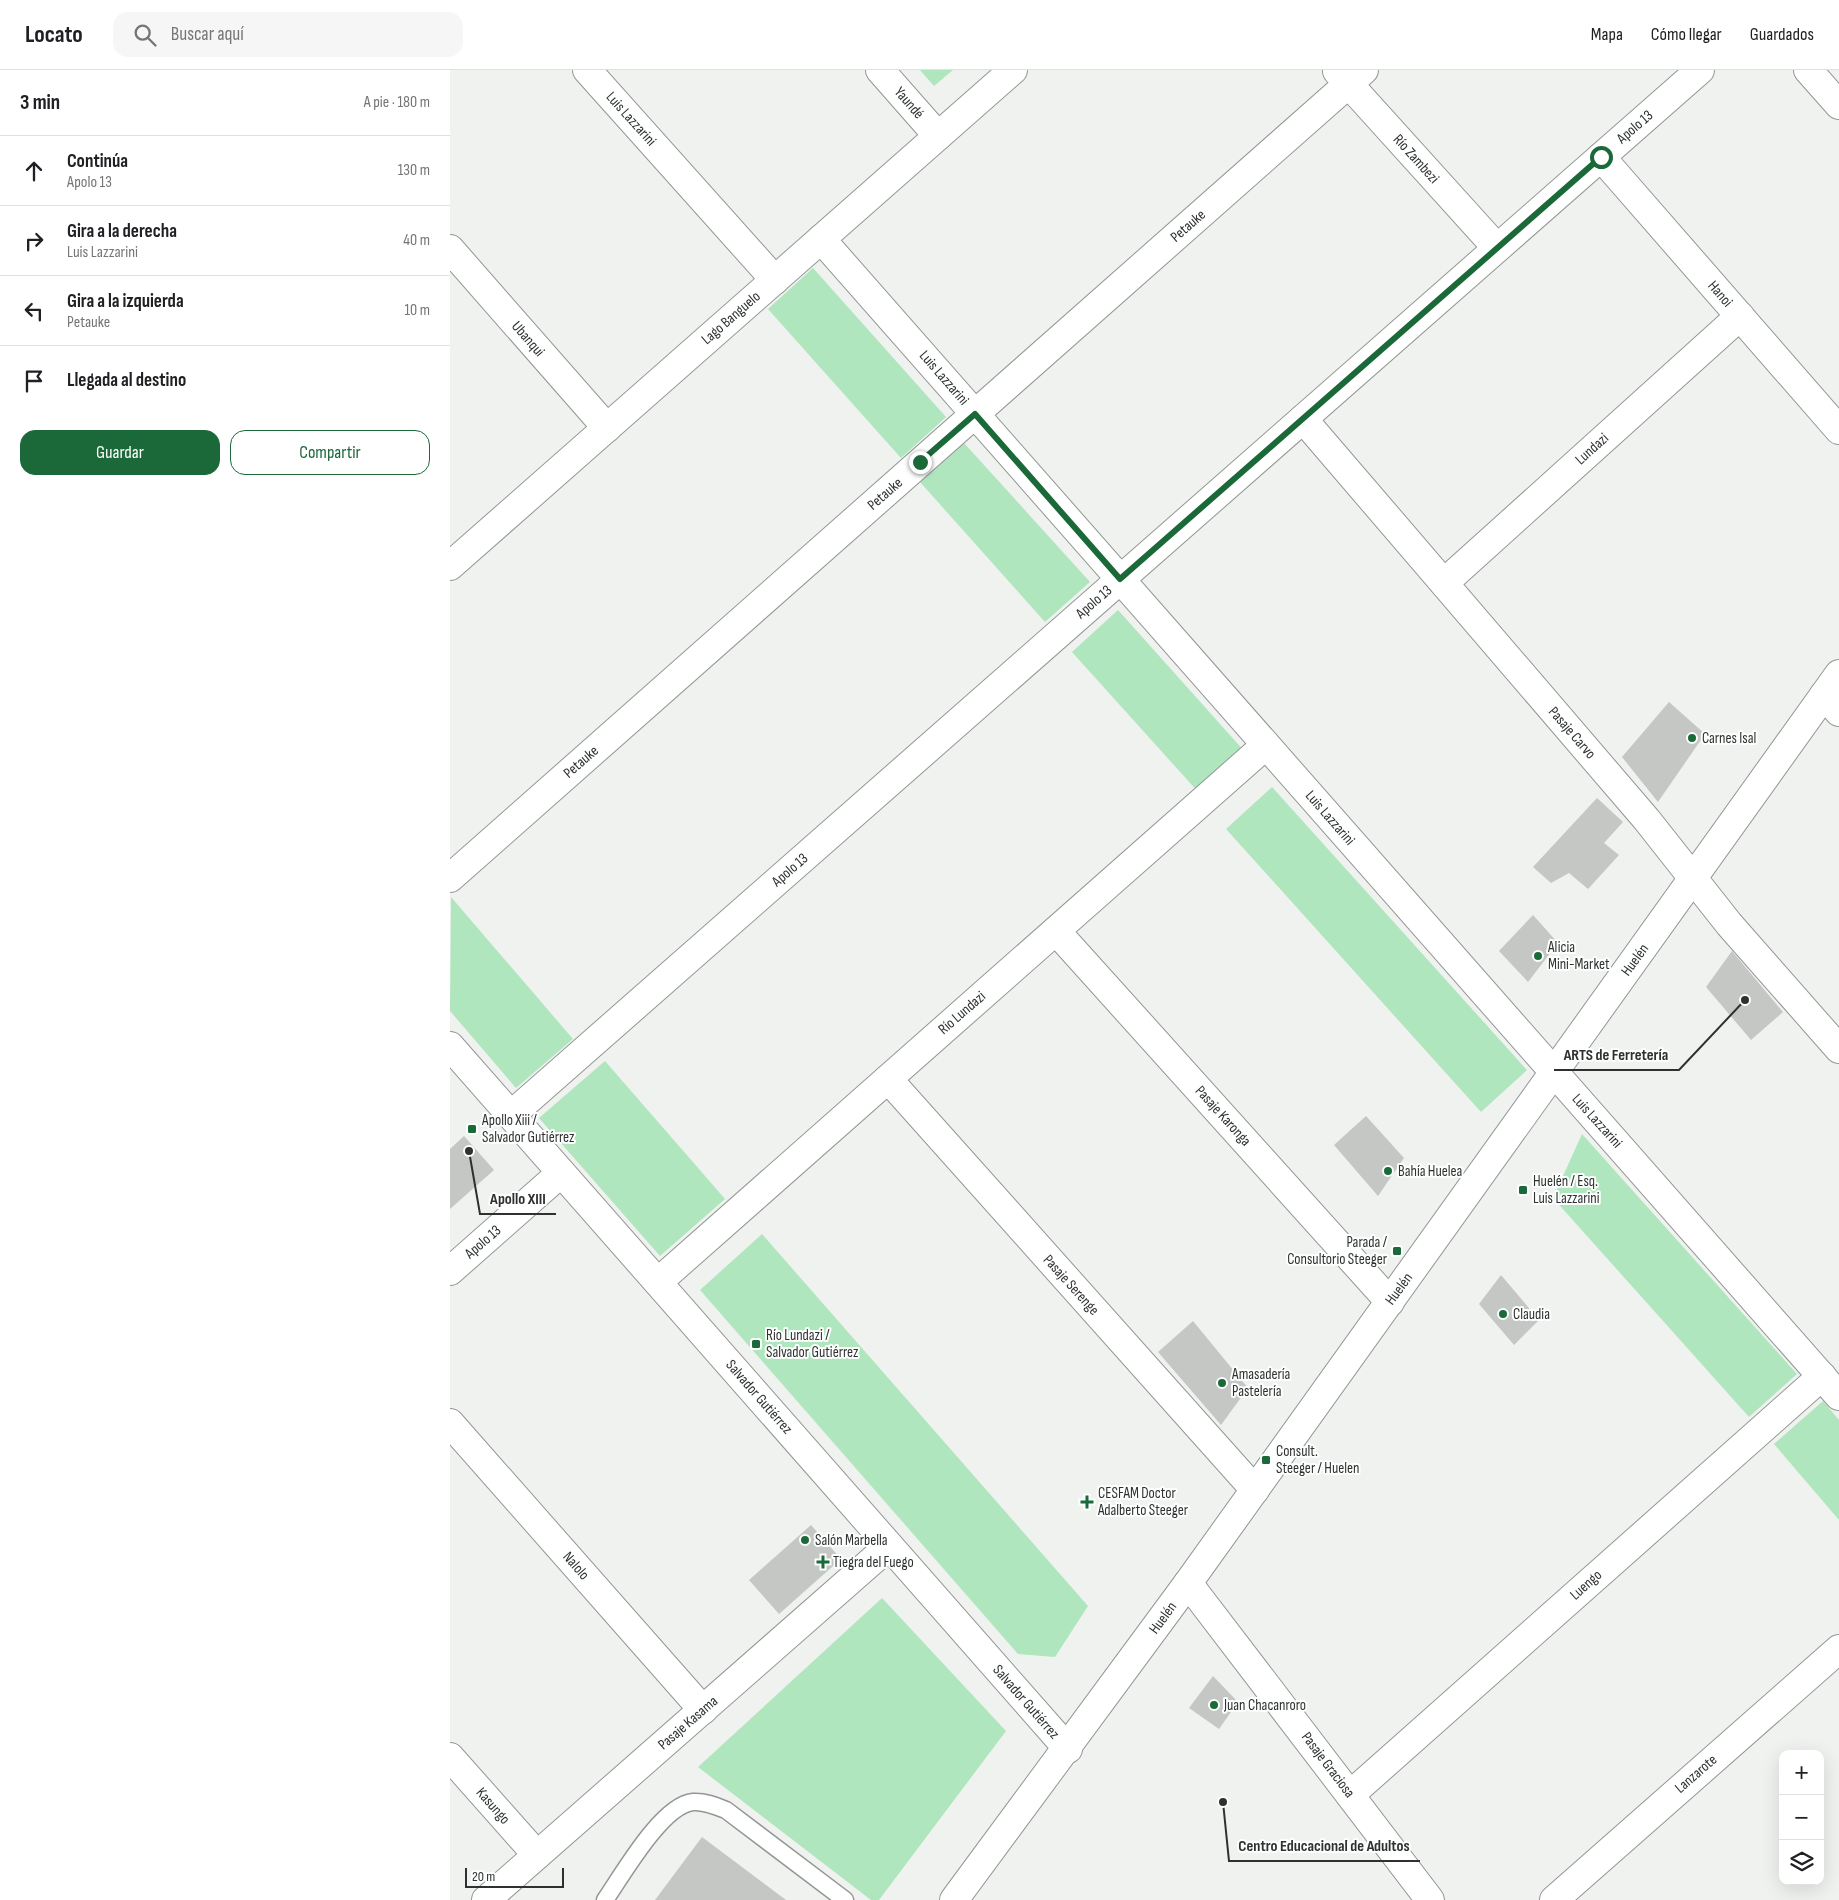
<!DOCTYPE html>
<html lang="es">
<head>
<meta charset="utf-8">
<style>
  body { margin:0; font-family:"Sofia Sans Condensed",sans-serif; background:#f6f6f6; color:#202124 }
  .controls { position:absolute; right:15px; bottom:15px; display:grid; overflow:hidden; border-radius:10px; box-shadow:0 5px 20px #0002 }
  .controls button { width:45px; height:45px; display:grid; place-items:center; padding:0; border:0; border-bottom:1px solid #e0e0e0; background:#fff; color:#202124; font:25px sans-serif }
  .scale { position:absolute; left:15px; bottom:12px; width:99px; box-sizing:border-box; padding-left:5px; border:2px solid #2f302f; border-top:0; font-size:14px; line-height:18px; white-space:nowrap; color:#2f302f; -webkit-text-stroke:4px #fdfffe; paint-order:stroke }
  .stop { position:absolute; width:15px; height:15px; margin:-11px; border:4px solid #1b6939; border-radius:50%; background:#fff }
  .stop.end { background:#1b6939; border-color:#fff; box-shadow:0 1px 5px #0008 }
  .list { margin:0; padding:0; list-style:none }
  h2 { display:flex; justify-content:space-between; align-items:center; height:65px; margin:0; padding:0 20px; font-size:21px }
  h2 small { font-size:16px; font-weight:400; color:#757577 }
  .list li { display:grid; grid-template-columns:32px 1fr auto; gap:15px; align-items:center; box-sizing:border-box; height:70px; padding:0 20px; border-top:1px solid #e0e0e0 }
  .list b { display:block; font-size:19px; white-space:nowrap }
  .list p { margin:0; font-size:16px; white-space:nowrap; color:#757577 }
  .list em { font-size:16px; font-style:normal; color:#757577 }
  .actions { display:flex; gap:10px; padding:15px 20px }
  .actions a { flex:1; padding:11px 0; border:1px solid #1b6939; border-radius:15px; text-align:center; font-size:18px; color:#1b6939 }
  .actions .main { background:#1b6939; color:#fff }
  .icon { flex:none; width:28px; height:28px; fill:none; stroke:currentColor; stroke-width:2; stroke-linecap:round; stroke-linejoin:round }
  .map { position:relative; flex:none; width:1389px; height:1830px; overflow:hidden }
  header { display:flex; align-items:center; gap:30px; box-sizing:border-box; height:70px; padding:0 25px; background:#fff; border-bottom:1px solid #e0e0e0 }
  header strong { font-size:24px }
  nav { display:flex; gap:28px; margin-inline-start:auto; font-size:18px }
  .search { width:350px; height:45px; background:#f6f6f6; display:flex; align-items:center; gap:12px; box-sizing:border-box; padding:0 18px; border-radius:15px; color:#757577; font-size:19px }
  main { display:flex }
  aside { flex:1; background:#fff }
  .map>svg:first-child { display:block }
  .green { fill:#b0e6bd }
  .building { fill:#c4c7c4 }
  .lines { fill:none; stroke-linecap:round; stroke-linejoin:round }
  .service-casing { stroke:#939794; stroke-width:19 }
  .minor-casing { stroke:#939794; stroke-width:30 }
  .secondary-casing { stroke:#939794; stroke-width:30 }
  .service { stroke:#fff; stroke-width:16 }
  .minor { stroke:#fff; stroke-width:28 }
  .secondary { stroke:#fff; stroke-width:28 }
  .route { stroke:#1b6939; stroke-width:6 }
  .poi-dot { fill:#1b6939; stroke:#fdfffe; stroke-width:2 }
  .labels { text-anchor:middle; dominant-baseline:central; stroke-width:4; stroke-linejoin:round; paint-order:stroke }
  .street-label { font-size:15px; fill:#2f302f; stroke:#fdfffe }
  .poi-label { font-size:15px; fill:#2f302f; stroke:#fdfffe; text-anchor:start }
  .leader { fill:none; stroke:#2f302f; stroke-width:2 }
  .callout-dot { fill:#2f302f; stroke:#fdfffe; stroke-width:2 }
  .callout-label { font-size:16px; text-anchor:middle; font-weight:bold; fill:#2f302f; stroke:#fdfffe; stroke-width:4; stroke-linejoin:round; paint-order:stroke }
</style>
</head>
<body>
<header>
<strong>Locato</strong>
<div class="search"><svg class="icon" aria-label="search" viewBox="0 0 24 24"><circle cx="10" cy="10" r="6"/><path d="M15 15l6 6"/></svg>Buscar aquí</div>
<nav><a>Mapa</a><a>Cómo llegar</a><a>Guardados</a></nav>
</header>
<main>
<aside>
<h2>3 min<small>A pie · 180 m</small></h2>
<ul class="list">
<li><svg class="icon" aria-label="ahead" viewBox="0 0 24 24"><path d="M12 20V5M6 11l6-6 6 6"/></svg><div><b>Continúa</b><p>Apolo 13</p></div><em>130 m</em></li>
<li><svg class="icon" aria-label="right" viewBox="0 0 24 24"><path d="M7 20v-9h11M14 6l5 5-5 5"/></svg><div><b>Gira a la derecha</b><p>Luis Lazzarini</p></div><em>40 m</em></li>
<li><svg class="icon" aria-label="left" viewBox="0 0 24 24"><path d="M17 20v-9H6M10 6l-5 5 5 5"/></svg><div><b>Gira a la izquierda</b><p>Petauke</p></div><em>10 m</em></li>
<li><svg class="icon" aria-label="arrive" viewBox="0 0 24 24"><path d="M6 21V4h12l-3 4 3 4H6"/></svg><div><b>Llegada al destino</b></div></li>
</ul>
<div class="actions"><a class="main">Guardar</a><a>Compartir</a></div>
</aside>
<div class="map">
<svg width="1389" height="1830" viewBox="0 0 1389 1830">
  <rect width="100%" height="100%" fill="#eff2ef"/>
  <g class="green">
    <polygon points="470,0 503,0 484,16"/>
    <polygon points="363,198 496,347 451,388 318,239"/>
    <polygon points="514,373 640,512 595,552 470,412"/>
    <polygon points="668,540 796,683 750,724 622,582"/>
    <polygon points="822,717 1077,1000 1031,1042 776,759"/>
    <polygon points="1,827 123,969 66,1018 0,941"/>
    <polygon points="155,991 275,1129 210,1186 89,1048"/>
    <polygon points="1132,1064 1347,1304 1299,1347 1103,1128"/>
    <polygon points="312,1164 638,1536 605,1587 568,1584 250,1220"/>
    <polygon points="1373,1331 1389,1350 1389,1450 1324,1374"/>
    <polygon points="432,1528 556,1661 429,1830 421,1830 248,1697"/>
  </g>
  <g class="building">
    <polygon points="1219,632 1255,664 1208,732 1172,687"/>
    <polygon points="1147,728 1173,752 1154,773 1169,785 1138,819 1119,803 1101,813 1083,797"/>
    <polygon points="1083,845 1108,873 1078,912 1049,881"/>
    <polygon points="1282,881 1333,942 1301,970 1256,917"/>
    <polygon points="916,1046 954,1088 928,1126 884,1075"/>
    <polygon points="14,1066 44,1100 0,1139 0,1079"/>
    <polygon points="1051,1205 1089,1250 1064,1275 1029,1234"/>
    <polygon points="743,1251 798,1318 771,1355 708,1282"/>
    <polygon points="361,1455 391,1489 329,1544 299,1510"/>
    <polygon points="763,1606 788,1632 769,1659 739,1638"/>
    <polygon points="252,1767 336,1830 205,1830"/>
  </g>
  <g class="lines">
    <g class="service-casing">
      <path id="service" d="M155 1830C173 1804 212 1735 243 1732 254 1731 266 1736 276 1740L395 1830"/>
    </g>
    <g class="minor-casing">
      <g id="minor">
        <polyline points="137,0 325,210"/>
        <polyline points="430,0 488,66"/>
        <polyline points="1358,0 1389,35"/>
        <polyline points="887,1 1047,178"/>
        <polyline points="1151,87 1389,360"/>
        <polyline points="371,169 1389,1326"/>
        <polyline points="0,179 157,358"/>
        <polyline points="853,349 1197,750 1279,854 1389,979"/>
        <polyline points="0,496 563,0"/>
        <polyline points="994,513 1290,246"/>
        <polyline points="1374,625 1389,642"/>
        <polyline points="0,808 914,0"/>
        <polyline points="606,861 940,1232"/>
        <polyline points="438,1009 805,1420"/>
        <polyline points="61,1045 1250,0"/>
        <polyline points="0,1201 111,1103"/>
        <polyline points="208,1212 816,675"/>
        <polyline points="0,1353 253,1640"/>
        <polyline points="738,1513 980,1830"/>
        <polyline points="0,1687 87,1785"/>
        <polyline points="900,1725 1372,1306"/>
        <polyline points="36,1830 439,1476"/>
        <polyline points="1104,1830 1389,1579"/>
      </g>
    </g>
    <g class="secondary-casing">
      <g id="secondary">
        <polyline points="0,976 618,1679"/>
        <polyline points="504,1830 738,1513 1389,604"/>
      </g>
    </g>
    <use href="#service" class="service"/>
    <use href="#minor" class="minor"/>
    <use href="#secondary" class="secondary"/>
  </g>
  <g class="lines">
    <polyline class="route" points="470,392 525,344 670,509 1151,87"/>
  </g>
  <g class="poi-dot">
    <circle cx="1242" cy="668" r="5"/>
    <circle cx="1088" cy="886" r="5"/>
    <rect x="17" y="1054" width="10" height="10" rx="2.5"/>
    <circle cx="938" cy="1101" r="5"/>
    <rect x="1068" y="1115" width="10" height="10" rx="2.5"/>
    <rect x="942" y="1176" width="10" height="10" rx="2.5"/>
    <circle cx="1053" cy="1244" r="5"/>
    <rect x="301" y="1269" width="10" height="10" rx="2.5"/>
    <circle cx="772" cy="1313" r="5"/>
    <rect x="811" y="1385" width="10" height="10" rx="2.5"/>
    <path d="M634.5 1424.5h5v5h5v5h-5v5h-5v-5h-5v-5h5z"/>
    <circle cx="355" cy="1470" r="5"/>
    <path d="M370.5 1484.5h5v5h5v5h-5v5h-5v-5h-5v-5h5z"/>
    <circle cx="764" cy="1635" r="5"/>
  </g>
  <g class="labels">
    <g class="street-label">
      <text transform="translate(459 33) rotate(49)">Yaundé</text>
      <text transform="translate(181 49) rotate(48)">Luis Lazzarini</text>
      <text transform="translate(1185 57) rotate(-41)">Apolo 13</text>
      <text transform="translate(966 89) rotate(48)">Río Zambezi</text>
      <text transform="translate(738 156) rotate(-41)">Petauke</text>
      <text transform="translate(1270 224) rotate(49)">Hanoi</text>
      <text transform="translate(281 248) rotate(-41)">Lago Banguelo</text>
      <text transform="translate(78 269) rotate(49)">Ubanqui</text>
      <text transform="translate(494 308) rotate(49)">Luis Lazzarini</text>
      <text transform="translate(1142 379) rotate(-42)">Lundazi</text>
      <text transform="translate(435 424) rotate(-41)">Petauke</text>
      <text transform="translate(644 532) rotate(-41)">Apolo 13</text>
      <text transform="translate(1122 663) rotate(49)">Pasaje Carvo</text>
      <text transform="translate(131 692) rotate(-41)">Petauke</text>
      <text transform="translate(880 748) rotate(49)">Luis Lazzarini</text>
      <text transform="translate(340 800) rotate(-41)">Apolo 13</text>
      <text transform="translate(1185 890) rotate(-54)">Huelén</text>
      <text transform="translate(512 943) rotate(-41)">Río Lundazi</text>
      <text transform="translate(773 1046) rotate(48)">Pasaje Karonga</text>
      <text transform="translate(1147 1051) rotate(48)">Luis Lazzarini</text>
      <text transform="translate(33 1172) rotate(-41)">Apolo 13</text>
      <text transform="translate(621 1215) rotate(48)">Pasaje Serenge</text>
      <text transform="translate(949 1219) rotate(-54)">Huelén</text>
      <text transform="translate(309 1327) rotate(49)">Salvador Gutiérrez</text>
      <text transform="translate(126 1496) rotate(49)">Nalolo</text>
      <text transform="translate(1136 1515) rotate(-42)">Luengo</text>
      <text transform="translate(713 1548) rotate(-54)">Huelén</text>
      <text transform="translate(576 1632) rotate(49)">Salvador Gutiérrez</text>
      <text transform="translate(238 1653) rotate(-41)">Pasaje Kasama</text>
      <text transform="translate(878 1695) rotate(53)">Pasaje Graciosa</text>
      <text transform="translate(1246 1704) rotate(-41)">Lanzarote</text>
      <text transform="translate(43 1736) rotate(49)">Kasungo</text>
    </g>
    <g class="poi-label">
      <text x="1252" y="668">Carnes Isal</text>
      <text x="1098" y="877">Alicia<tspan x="1098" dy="17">Mini-Market</tspan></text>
      <text x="32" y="1050">Apollo Xiii /<tspan x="32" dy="17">Salvador Gutiérrez</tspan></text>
      <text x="948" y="1101">Bahía Huelea</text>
      <text x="1083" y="1111">Huelén / Esq.<tspan x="1083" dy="17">Luis Lazzarini</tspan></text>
      <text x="937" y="1172" text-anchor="end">Parada /<tspan x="937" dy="17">Consultorio Steeger</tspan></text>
      <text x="1063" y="1244">Claudia</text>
      <text x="316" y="1265">Río Lundazi /<tspan x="316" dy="17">Salvador Gutiérrez</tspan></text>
      <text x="782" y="1304">Amasadería<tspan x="782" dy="17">Pastelería</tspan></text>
      <text x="826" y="1381">Consult.<tspan x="826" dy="17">Steeger / Huelen</tspan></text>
      <text x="648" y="1423">CESFAM Doctor<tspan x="648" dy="17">Adalberto Steeger</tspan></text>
      <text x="365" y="1470">Salón Marbella</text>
      <text x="383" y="1492">Tiegra del Fuego</text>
      <text x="774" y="1635">Juan Chacanroro</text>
    </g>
  </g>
  <path class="leader" d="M1295 930L1229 1000H1104M19 1081L30 1144H106M773 1732L779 1791H970"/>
  <g class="callout-dot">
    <circle cx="1295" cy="930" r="5"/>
    <circle cx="19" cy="1081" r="5"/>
    <circle cx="773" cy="1732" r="5"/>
  </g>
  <g class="callout-label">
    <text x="1166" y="990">ARTS de Ferretería</text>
    <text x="68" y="1134">Apollo XIII</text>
    <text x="874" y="1781">Centro Educacional de Adultos</text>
  </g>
</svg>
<div class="controls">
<button>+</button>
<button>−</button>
<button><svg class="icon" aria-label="layers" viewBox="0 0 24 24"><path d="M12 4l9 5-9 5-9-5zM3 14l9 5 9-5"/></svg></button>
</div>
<div class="scale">20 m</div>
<div class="stop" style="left:1151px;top:87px"></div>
<div class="stop end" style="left:470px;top:392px"></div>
</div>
</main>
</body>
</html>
